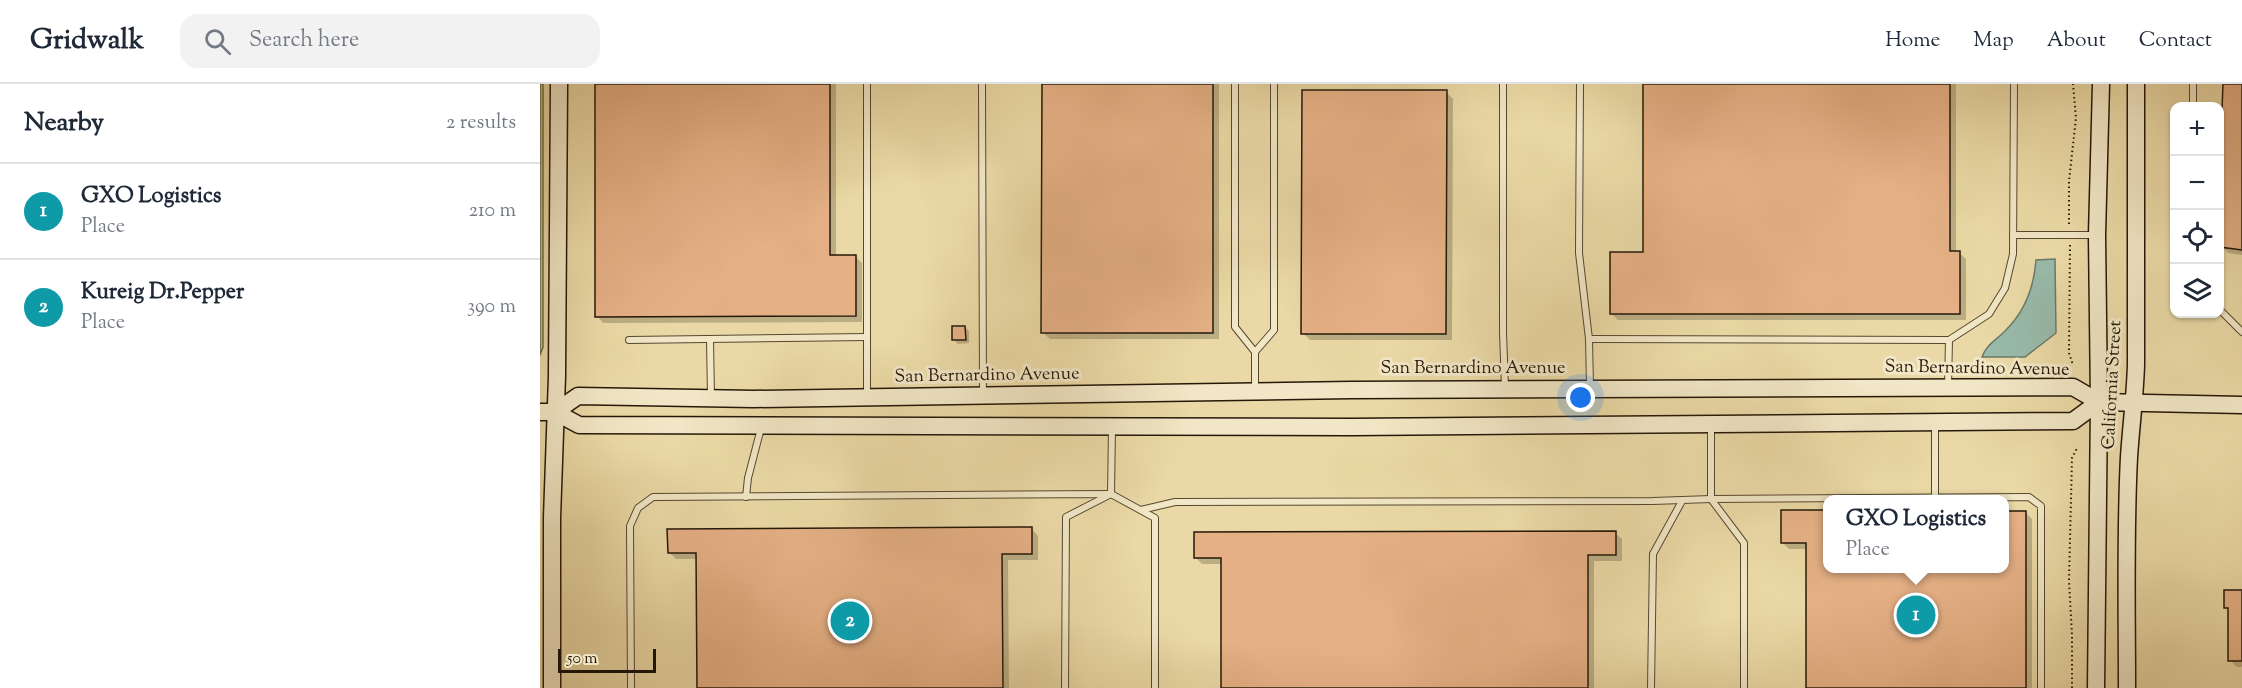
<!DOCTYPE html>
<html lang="en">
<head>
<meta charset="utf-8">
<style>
  body { margin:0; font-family:"Sorts Mill Goudy",serif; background:#f2f2f3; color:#1f2937 }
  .controls { position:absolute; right:18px; top:18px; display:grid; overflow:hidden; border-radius:12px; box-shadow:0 2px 4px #0004 }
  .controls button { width:54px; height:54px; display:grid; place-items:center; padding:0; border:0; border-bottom:2px solid #e0e1e3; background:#fff; color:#1f2937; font:30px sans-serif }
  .scale { position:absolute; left:18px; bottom:15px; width:98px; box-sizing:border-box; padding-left:6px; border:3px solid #251808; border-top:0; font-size:16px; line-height:21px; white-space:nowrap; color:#251808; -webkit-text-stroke:4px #f1e6c5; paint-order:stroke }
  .you { position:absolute; left:1041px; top:314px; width:21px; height:21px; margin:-15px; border:4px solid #fff; border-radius:50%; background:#1a73e8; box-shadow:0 0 0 9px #1a73e833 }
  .badge { display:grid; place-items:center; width:39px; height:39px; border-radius:50%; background:#0b8043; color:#fff; font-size:20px; font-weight:700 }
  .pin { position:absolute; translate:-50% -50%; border:3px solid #fff; box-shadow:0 2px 6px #0006 }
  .popup { position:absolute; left:1283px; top:411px; width:186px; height:78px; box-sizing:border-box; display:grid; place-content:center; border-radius:12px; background:#fff; filter:drop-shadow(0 2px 4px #0005); font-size:20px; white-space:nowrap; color:#747a83 }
  .popup b { font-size:22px; color:#1f2937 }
  .popup::after { content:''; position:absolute; left:50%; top:100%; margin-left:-12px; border:12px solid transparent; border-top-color:#fff }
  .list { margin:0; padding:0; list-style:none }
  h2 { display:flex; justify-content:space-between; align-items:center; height:78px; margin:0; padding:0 24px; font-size:26px }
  h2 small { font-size:20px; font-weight:400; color:#747a83 }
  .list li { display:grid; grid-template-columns:39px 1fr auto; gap:18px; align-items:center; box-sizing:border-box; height:96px; padding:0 24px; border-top:2px solid #e0e1e3 }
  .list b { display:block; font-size:22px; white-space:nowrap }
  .list p { margin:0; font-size:20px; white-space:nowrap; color:#747a83 }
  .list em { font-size:20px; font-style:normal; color:#747a83 }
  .icon { flex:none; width:33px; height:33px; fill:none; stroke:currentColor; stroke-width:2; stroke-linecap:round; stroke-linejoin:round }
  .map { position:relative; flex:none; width:1702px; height:604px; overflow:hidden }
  header { display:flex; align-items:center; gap:36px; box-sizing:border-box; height:84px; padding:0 30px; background:#fff; border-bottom:2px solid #e0e1e3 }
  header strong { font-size:28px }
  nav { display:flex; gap:33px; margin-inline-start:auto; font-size:21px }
  .search { width:420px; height:54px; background:#f2f2f3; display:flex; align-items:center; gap:15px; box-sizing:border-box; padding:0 21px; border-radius:18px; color:#747a83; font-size:22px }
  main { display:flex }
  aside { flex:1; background:#fff }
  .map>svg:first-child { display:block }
  .green { fill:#b5c088; stroke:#6d6c48; stroke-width:1.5 }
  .water { fill:#98baaa; stroke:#6a7969; stroke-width:1.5 }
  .shadow { fill:#0003 }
  .building { fill:#e5b085; stroke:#251808; stroke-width:1.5 }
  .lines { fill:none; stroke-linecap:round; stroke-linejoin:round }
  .lane-casing { stroke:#564830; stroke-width:8 }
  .secondary-casing { stroke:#251808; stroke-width:19 }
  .path { stroke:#251808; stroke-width:2; stroke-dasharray:1.5 3; stroke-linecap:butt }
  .lane { stroke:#f1e6c5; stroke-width:6 }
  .secondary { stroke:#f1e6c5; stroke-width:16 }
  .labels { text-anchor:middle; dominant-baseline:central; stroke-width:6; stroke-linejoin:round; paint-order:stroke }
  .street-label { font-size:18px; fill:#251808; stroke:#f1e6c5 }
</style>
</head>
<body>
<header>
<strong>Gridwalk</strong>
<div class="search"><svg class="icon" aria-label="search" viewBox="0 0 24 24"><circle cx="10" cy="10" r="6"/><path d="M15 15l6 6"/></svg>Search here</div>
<nav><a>Home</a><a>Map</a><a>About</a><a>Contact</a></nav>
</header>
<main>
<aside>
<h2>Nearby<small>2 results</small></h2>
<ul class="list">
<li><span class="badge" style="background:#0f9aa8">1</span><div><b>GXO Logistics</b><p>Place</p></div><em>210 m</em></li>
<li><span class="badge" style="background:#0f9aa8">2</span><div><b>Kureig Dr.Pepper</b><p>Place</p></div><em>390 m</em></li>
</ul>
</aside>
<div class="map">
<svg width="1702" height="604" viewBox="0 0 1702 604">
  <rect width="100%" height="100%" fill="#ead9a6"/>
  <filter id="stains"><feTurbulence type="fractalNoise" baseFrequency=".00333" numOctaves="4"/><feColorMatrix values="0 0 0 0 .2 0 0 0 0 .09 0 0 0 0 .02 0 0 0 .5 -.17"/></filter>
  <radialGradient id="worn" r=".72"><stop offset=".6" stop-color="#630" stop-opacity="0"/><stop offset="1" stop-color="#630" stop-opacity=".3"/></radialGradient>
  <polygon class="green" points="0,0 3,0 3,263 0,271"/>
  <path class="water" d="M1515 175 1516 249 1485 273H1442C1446 261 1455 257 1464 248 1484 229 1494 203 1496 176Z"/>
  <g class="shadow">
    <polygon points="56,0 296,0 296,172 315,172 322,179 322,238 63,239 57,232"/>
    <polygon points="503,0 679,0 679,255 510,255 503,249"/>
    <polygon points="1104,0 1416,0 1416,169 1419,169 1426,175 1426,236 1078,236 1071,229 1104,170"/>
    <polygon points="1683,0 1702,0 1702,171 1688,169 1682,162 1684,135"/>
    <polygon points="906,8 913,15 912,256 770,256 763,249"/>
    <polygon points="425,243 429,247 429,259 418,260 414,256"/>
    <polygon points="1242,428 1288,428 1288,484 1464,484 1485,428 1492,435 1492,604 1267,604 1267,465 1249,465 1242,458"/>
    <polygon points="492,445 498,452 498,476 468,476 469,604 159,604 158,475 136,475 129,468"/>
    <polygon points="1075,449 1082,455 1082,477 1054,477 1054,604 682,604 682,480 662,480 656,474"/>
    <polygon points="1702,508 1702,583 1697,583 1690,576 1690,527 1686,523"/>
  </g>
  <g class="building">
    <polygon points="55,0 290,0 290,171 316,171 316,232 55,233"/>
    <polygon points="502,0 673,0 673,249 501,249"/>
    <polygon points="1103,0 1410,0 1410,167 1420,167 1420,230 1070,230 1070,168 1103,168"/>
    <polygon points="1683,0 1702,0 1702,166 1680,163 1683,135 1683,52 1681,52"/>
    <polygon points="762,6 907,6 906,250 761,250"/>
    <polygon points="412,242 425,242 426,256 412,256"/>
    <polygon points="1241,426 1287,426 1287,484 1464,484 1464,427 1486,427 1486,604 1266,604 1266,459 1241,459"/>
    <polygon points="492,443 492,470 462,470 463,604 157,604 156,469 128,469 127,445"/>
    <polygon points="1076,447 1076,471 1048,471 1048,604 681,604 681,474 654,474 654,448"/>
    <polygon points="1684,506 1702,506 1702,577 1688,577 1688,524 1684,524"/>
  </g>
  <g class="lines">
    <g class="lane-casing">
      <g id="lane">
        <polyline points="327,0 327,311"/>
        <polyline points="442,0 443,311"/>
        <polyline points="695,0 695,243 715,268"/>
        <polyline points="963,0 963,248 965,304"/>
        <polyline points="1040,0 1039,169 1049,255 1050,303"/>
        <polyline points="1653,0 1653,22"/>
        <polyline points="1473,151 1556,151"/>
        <polyline points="1680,226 1702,248"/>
        <polyline points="170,255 171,314"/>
        <polyline points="1049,255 1409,256 1449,230 1465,204 1473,170 1474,0"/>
        <polyline points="89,256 327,253"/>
        <polyline points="1408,303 1409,256"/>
        <polyline points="715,307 715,268 734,246 734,0"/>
        <polyline points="1395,339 1395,413"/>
        <polyline points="1171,341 1171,415 1204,459 1204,604"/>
        <polyline points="571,410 572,344"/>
        <polyline points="206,413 208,394 221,344"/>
        <polyline points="601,426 635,418 1113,417 1171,415 1489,413 1501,422 1501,604"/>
        <polyline points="91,604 90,442 98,424 113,413 571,410 615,434 615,604"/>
        <polyline points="525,604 526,433 571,410"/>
        <polyline points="1111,604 1113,470 1142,417"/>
      </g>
    </g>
    <g class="secondary-casing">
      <g id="secondary">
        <polyline points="0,328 15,328 39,341 812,343 1533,337 1559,318"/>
        <polyline points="15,328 38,312 214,315 811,306 1533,303 1559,318 1702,321"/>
        <polyline points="12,604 12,434 17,292 19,0"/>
        <polyline points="1556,604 1559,318 1557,151 1561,0"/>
        <path d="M1587 604C1587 527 1585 450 1589 373 1591 343 1595 312 1596 281V0"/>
      </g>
    </g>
    <g class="path">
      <polyline points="1529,140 1529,97 1536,34 1533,0"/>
      <polyline points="1530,161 1529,269 1533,281"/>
      <polyline points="1532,604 1532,551 1529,497 1532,374 1537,364"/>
    </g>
    <use href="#lane" class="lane"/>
    <use href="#secondary" class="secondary"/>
  </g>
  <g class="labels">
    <g class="street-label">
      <text x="933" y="285">San Bernardino Avenue</text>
      <text transform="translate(1437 285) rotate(1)">San Bernardino Avenue</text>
      <text transform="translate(447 292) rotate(-1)">San Bernardino Avenue</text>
      <text transform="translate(1573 301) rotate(-87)">California Street</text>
    </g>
  </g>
  <rect width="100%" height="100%" filter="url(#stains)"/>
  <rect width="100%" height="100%" fill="url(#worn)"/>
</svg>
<div class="controls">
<button>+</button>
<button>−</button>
<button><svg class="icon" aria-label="locate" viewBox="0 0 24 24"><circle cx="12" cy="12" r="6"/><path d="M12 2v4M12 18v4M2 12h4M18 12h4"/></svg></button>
<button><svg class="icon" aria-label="layers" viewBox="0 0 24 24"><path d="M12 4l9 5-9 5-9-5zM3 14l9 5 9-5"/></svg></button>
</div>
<div class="scale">50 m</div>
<div class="you"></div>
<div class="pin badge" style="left:1376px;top:531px;background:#0f9aa8">1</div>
<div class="popup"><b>GXO Logistics</b>Place</div>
<div class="pin badge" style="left:310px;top:537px;background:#0f9aa8">2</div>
</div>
</main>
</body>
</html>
